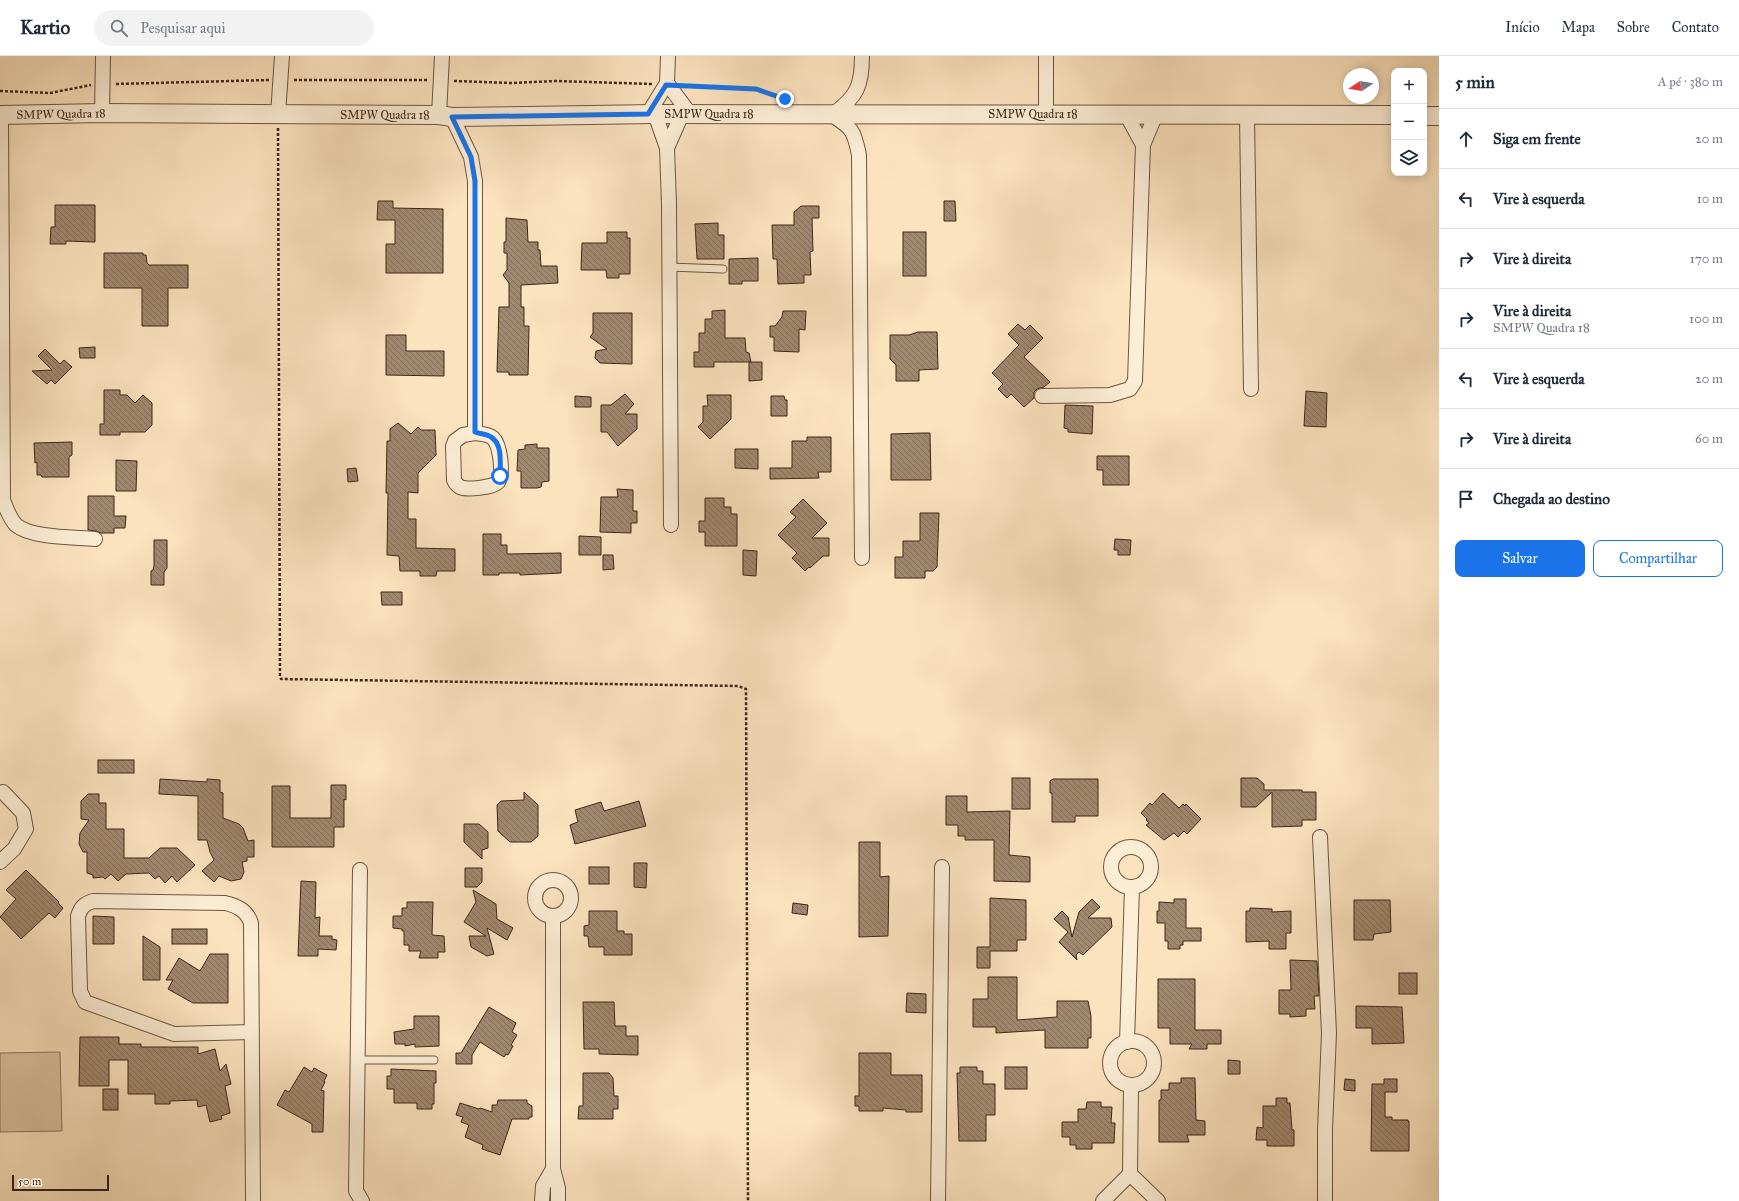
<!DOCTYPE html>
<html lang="pt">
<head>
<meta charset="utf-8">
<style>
  body { margin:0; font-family:"IM FELL Great Primer",serif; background:#f2f2f3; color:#1f2937 }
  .controls { position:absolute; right:12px; top:12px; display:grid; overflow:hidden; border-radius:8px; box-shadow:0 2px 10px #0003 }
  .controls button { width:36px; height:36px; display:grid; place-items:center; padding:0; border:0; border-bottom:1px solid #e0e1e3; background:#fff; color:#1f2937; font:20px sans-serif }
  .compass { position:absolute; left:1343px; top:12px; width:36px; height:36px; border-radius:50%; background:#fff; box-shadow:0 2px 10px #0003; rotate:258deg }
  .scale { position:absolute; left:12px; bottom:10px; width:97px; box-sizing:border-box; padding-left:4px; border:2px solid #3d2619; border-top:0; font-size:11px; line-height:14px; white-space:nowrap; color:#3d2619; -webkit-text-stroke:3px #fcedd5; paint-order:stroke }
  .stop { position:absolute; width:12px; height:12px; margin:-9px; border:3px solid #1a73e8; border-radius:50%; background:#fff }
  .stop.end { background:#1a73e8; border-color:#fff; box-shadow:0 1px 4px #0008 }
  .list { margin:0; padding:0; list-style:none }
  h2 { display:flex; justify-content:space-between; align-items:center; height:52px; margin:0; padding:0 16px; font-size:17px }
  h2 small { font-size:13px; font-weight:400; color:#747a83 }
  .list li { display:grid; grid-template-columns:26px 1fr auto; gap:12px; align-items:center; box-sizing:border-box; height:60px; padding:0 16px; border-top:1px solid #e0e1e3 }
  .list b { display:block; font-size:15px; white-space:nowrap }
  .list p { margin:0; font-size:13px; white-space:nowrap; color:#747a83 }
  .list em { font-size:13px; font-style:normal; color:#747a83 }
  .actions { display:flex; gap:8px; padding:12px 16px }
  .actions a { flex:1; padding:9px 0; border:1px solid #1a73e8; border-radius:8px; text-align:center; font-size:14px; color:#1a73e8 }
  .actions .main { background:#1a73e8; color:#fff }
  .icon { flex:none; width:22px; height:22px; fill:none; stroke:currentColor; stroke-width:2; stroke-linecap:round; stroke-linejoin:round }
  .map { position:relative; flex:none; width:1439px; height:1145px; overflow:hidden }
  header { display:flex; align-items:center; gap:24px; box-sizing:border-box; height:56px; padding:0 20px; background:#fff; border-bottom:1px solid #e0e1e3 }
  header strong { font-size:19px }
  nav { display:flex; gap:22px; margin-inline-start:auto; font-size:14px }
  .search { width:280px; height:36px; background:#f2f2f3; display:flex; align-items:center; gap:10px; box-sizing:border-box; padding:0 14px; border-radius:22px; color:#747a83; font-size:15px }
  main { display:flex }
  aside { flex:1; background:#fff }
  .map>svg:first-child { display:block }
  .pitch { fill:#dbc3a2; stroke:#8c745e }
  .building { fill:url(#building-back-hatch); stroke:#3d2619 }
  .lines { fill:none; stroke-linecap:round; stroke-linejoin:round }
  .service-casing { stroke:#6c5542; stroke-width:9 }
  .minor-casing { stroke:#6c5542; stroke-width:16 }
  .tertiary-casing { stroke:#6c5542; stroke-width:20 }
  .path { stroke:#3d2619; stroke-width:2.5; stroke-dasharray:3 2; stroke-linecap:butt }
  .service { stroke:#fcedd5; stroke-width:7 }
  .minor { stroke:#fcedd5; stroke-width:14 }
  .tertiary { stroke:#fcedd5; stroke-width:18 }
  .route { stroke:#1a73e8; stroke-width:5 }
  .labels { text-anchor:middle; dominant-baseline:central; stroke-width:3; stroke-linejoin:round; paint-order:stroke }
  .street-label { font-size:12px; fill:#3d2619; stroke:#fcedd5 }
</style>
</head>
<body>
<header>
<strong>Kartio</strong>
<div class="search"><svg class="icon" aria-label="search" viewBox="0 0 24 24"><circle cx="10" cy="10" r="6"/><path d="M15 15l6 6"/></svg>Pesquisar aqui</div>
<nav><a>Início</a><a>Mapa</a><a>Sobre</a><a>Contato</a></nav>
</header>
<main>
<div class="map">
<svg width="1439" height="1145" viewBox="0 0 1439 1145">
  <defs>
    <pattern id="building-back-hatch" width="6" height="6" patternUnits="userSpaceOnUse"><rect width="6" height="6" fill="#a0886f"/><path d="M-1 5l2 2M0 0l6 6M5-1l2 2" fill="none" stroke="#846f5a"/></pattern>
  </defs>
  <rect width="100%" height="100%" fill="#fbe3be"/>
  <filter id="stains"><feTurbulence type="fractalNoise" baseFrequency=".005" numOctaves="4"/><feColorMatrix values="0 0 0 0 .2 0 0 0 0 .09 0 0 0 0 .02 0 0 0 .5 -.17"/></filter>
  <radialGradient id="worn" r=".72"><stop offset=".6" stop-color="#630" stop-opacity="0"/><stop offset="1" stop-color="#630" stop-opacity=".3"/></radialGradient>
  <polygon class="pitch" points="60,996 62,1075 0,1076 0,997"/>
  <g class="building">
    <polygon points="378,145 393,145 393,152 443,153 443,217 386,217 386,188 395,188 395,164 377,164"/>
    <polygon points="944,145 955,145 956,165 944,165"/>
    <polygon points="55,149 95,149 95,186 66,185 66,188 50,188 51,171 55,171"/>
    <polygon points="801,150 819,150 819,162 812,162 813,195 810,196 811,219 804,219 804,227 778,228 777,203 773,203 772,169 794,169 794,156"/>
    <polygon points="506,162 527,164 528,186 538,186 538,194 540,194 541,210 557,210 558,227 521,229 521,251 524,251 524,270 529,270 528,319 509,319 509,316 497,316 499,251 509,251 509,227 503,219 507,214 507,197 504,197 504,186 506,186"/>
    <polygon points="718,167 718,179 724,179 724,203 697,203 695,168"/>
    <polygon points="607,176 627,176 627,182 630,182 630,218 619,218 619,222 607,222 606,214 581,214 582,187 607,187"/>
    <rect x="903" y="176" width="23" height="44"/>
    <polygon points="104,197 143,197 143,199 146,199 147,207 149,209 188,209 188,232 168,232 168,270 142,270 142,232 104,232"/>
    <polygon points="758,202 758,225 742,225 742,228 729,228 729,203"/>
    <polygon points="725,254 725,282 745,282 746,296 749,297 751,306 714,306 714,311 694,311 694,296 699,296 699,277 705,277 705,263 712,263 712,255"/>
    <polygon points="783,255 806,255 805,274 799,273 799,296 774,295 774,281 770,281 770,270 775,270 782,261"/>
    <polygon points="593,257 632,257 632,308 600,307 595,302 596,295 607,293 590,281 593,277"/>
    <polygon points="1018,268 1025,274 1030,269 1043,282 1024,301 1050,326 1044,331 1037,333 1034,336 1034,342 1024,351 1011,338 1007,342 998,333 1003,328 992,317 1019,289 1008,278"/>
    <polygon points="918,276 937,276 938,313 919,314 919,325 896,325 896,309 890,303 890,279 909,279"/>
    <polygon points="386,279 406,279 406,295 444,295 444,320 386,319"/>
    <polygon points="95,291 95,302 80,302 79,292"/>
    <polygon points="45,293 60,308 64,304 72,311 55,328 51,324 47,328 32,315 52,314 38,300"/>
    <polygon points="749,306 762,306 762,324 749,325"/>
    <polygon points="104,334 120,334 120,339 127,339 135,347 143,339 152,347 152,369 145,376 120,376 120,379 100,379 100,368 104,368"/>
    <polygon points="1306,335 1327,337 1326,371 1304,370"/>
    <polygon points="625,338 634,348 625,358 637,358 637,373 618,390 607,376 601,376 601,349 611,349"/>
    <polygon points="707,339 731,339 731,363 710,383 698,371 703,366 703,350 708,350"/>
    <polygon points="575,340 591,341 591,351 575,351"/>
    <polygon points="771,340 784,340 785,344 787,344 787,360 771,360"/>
    <polygon points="1065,349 1093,350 1092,378 1068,376 1068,373 1064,372"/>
    <polygon points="398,367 411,378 418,371 421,374 435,374 436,399 418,417 418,437 408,436 408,463 416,463 416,492 455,493 455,515 437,515 436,520 420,520 420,515 400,515 399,500 387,499 388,437 386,437 387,385 390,385 390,373"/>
    <polygon points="923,377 930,377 931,424 891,424 891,378"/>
    <polygon points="807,381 831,381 831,416 818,416 819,422 770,423 770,412 792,412 792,385 807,385"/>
    <polygon points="72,386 72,399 69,401 69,421 42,421 41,419 37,419 37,406 35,407 34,387"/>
    <polygon points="537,388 537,392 549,392 549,425 542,426 541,431 537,432 521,432 521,415 517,415 518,394 525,393 525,389"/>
    <polygon points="735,393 758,393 758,413 735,412"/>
    <polygon points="1097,400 1129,400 1129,429 1103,429 1103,414 1097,414"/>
    <polygon points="116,404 137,405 136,435 116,435"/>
    <polygon points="356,412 358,425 348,426 347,413"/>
    <polygon points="617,433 633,434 633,455 637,455 637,467 631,467 631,477 600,476 601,441 618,441"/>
    <polygon points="88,440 114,440 114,460 126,460 125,472 114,472 114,477 101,477 96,475 88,474"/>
    <polygon points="705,442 724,442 724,451 731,451 731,458 737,458 737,490 705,490 705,476 699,476 699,465 705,465"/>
    <polygon points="803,443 827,467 812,482 829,482 829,500 823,500 810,512 809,511 805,515 792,502 797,497 778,479 796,461 790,456"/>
    <polygon points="920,457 939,457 937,511 933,515 925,515 925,522 895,522 895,501 903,501 903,485 920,485"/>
    <polygon points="483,478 501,478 501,489 507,489 507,498 561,497 561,517 520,519 520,517 499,517 499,519 483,519"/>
    <polygon points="579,480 601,481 601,499 579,499"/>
    <polygon points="1115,483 1131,484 1130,499 1118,499 1118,494 1114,494"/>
    <polygon points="154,484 167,484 167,512 164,516 164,529 151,529 151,515 153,514 154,510"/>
    <polygon points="743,494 757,495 756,520 743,519"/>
    <polygon points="603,499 613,499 614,513 603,514"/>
    <polygon points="381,536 402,536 402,549 382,549"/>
    <rect x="98" y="704" width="36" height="13"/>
    <rect x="1012" y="722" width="18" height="31"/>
    <polygon points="1241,722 1257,722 1264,728 1264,734 1302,734 1302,736 1316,736 1316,764 1302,764 1302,770 1272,771 1272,736 1256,751 1241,751"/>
    <polygon points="160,723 207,726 207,723 220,724 220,736 223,737 223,762 239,768 243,772 248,785 254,784 254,801 247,801 247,805 242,806 244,816 241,823 231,825 219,820 214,826 202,815 214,804 210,796 207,784 198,784 198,740 159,738"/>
    <polygon points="1053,723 1098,723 1098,760 1075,760 1075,766 1052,766 1052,737 1050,737 1050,725"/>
    <polygon points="331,729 346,729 346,744 344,743 344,771 334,771 334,791 272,791 272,730 290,730 290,762 331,762"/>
    <polygon points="524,736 538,749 538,780 531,786 510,786 498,775 497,749 501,745 524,744"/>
    <polygon points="1163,737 1179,752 1183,748 1185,750 1186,748 1201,763 1187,778 1184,775 1178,781 1174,777 1164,784 1146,769 1149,767 1146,764 1147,763 1141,757 1150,747 1152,749"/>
    <polygon points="88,738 99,738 99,747 106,747 106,773 124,773 124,802 149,802 160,792 177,792 195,809 177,826 172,820 165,827 159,820 155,823 149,817 126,818 118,825 111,818 105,823 103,821 93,822 93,819 87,817 87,796 83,796 79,788 80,777 89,764 81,763 81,745"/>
    <polygon points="946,740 967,740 967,756 1010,755 1009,799 1030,801 1030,826 994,825 994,784 965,784 965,780 958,780 958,769 946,769"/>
    <polygon points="639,745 646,770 575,788 570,769 578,766 575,754 601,746 604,755"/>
    <polygon points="464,768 479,768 488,776 488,792 482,794 482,803 464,786"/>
    <polygon points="859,786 880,786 880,821 889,820 888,880 859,881"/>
    <polygon points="634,807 647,807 646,832 634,831"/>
    <rect x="589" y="811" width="20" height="17"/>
    <polygon points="465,812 482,812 482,826 477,831 465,831"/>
    <polygon points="26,814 59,846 58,847 63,852 55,862 49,857 21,883 0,861 16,843 6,834"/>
    <polygon points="301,825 316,826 315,862 320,861 319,880 332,880 332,883 337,884 336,894 318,893 318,900 298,900"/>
    <polygon points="473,834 496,848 497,863 513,872 507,884 487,872 494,898 487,900 471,891 469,880 486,880 464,866 476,846"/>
    <polygon points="990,842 1026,844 1026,884 1017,884 1017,895 990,895 990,912 977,912 977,891 990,891"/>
    <polygon points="1092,843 1100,851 1088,862 1111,862 1112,871 1083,899 1079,896 1076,899 1077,904 1059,886 1068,876 1054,863 1062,855 1068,861 1072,881 1079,856"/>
    <polygon points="1174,843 1186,843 1186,872 1201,872 1201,885 1183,885 1183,889 1180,889 1180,893 1168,893 1168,885 1165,885 1165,867 1157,867 1157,855 1159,855 1159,846 1174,847"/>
    <polygon points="1354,844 1390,844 1391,876 1374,878 1373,884 1354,884"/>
    <polygon points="407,846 433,846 432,879 444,880 445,896 438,896 438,902 419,902 421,895 409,895 409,889 404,889 404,875 402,875 402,873 393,872 393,860 402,860 402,852 407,852"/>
    <polygon points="793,847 808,849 807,859 792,857"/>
    <polygon points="1250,852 1272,853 1272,856 1291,855 1291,877 1286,877 1286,893 1269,893 1269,885 1246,886 1246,855 1250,855"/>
    <polygon points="589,855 617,855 617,875 624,875 624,878 632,878 632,899 604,899 604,891 589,891 588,880 584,880 584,870 589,869"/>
    <polygon points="93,860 114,861 114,888 93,888"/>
    <rect x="172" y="873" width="35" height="15"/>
    <polygon points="143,880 160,891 160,924 143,924"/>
    <polygon points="210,898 228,898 228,947 193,947 168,933 173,924 166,924 179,902 200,915"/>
    <polygon points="1290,904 1317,905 1319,940 1314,940 1315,953 1306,953 1306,960 1290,961 1290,958 1279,958 1279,934 1291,934"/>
    <rect x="1399" y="917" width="18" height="21"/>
    <polygon points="988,921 1017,921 1017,964 1057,961 1057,945 1088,945 1091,960 1091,982 1088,982 1088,992 1045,992 1045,974 996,977 996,971 973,971 973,943 988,943"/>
    <polygon points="1158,923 1195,923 1195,974 1221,974 1221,988 1207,988 1207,993 1189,993 1192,988 1170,988 1170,972 1158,972"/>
    <polygon points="907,937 926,938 926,957 906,956"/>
    <polygon points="583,946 614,946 615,970 626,970 626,980 638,980 638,999 599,998 599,993 584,993"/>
    <polygon points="1356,950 1402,951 1404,987 1372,988 1372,972 1356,972"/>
    <polygon points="489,951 516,967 512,976 517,979 511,989 513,990 508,999 506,998 504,1001 480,986 472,999 472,1008 456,1008 456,997 461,997"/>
    <polygon points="414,960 439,960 439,990 415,991 415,988 405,990 405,988 395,988 394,976 414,973"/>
    <polygon points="80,981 119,981 119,988 141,988 141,991 198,991 198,998 215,993 220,1015 226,1008 231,1028 225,1030 230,1057 221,1060 222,1063 210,1066 206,1049 198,1051 197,1044 170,1045 170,1048 155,1048 155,1038 128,1038 128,1004 109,1004 109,1030 79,1030"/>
    <polygon points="859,997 891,997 891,1019 922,1019 922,1056 906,1056 906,1054 883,1052 883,1055 859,1055 859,1050 855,1050 855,1040 859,1040"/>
    <polygon points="1228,1004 1240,1005 1240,1018 1228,1018"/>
    <polygon points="304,1011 312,1016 314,1012 327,1019 324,1025 325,1026 321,1034 324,1035 323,1076 312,1076 312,1068 277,1049 285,1034 289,1036"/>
    <polygon points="960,1011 977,1011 977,1015 983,1015 983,1028 995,1028 995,1059 986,1059 986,1085 959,1085 957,1017 960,1017"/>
    <rect x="1005" y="1011" width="22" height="22"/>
    <polygon points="391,1013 436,1015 436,1027 434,1027 434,1048 432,1048 432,1053 417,1053 417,1047 394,1047 394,1033 387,1033 387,1020 391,1020"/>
    <polygon points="583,1017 609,1017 613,1022 614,1040 618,1040 618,1053 613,1053 613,1063 578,1063 579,1050 583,1050"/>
    <polygon points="1181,1022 1195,1022 1196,1064 1205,1065 1205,1079 1187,1079 1189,1086 1159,1086 1159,1044 1161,1044 1161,1034 1169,1034 1169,1027 1181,1027"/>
    <polygon points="1345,1023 1355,1024 1355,1035 1344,1034"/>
    <polygon points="1384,1023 1397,1023 1397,1036 1385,1036 1385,1061 1392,1061 1392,1064 1408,1064 1408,1065 1409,1065 1409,1095 1371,1095 1372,1028 1384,1028"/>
    <rect x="103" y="1033" width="15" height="21"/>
    <polygon points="1276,1042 1287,1042 1287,1047 1290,1047 1292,1074 1294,1074 1294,1090 1267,1090 1267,1084 1256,1084 1257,1071 1263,1072 1263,1050 1276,1050"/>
    <polygon points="498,1044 527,1044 527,1047 532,1050 532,1061 529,1061 529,1063 512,1063 500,1099 482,1093 483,1089 465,1081 469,1069 461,1066 463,1061 456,1059 460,1047 479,1053 480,1052 492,1056 492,1049 497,1049"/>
    <polygon points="1087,1046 1101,1046 1101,1051 1112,1051 1111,1067 1115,1067 1114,1087 1092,1087 1092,1093 1076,1093 1076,1089 1070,1089 1070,1081 1062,1081 1062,1066 1078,1066 1078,1053 1086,1053"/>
  </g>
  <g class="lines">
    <g class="service-casing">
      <g id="service">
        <polyline points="669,211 723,213"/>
        <polyline points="357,1004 434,1004"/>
      </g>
    </g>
    <g class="minor-casing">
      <g id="minor">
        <polyline points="667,27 690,58"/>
        <polyline points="102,57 103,0"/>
        <polyline points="648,58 667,27 668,0"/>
        <polyline points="655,58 667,92 669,148 671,469"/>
        <polyline points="1046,58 1046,0"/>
        <path d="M1 59 3 444C6 452 10 463 16 469 31 482 74 481 95 483"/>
        <polyline points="278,59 282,0"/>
        <polyline points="439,59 442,0"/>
        <polyline points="1247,59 1251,333"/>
        <path d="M452 61 471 101 475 125V377C481 378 488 378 493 382 500 389 504 417 498 426 493 432 466 434 460 431 457 429 455 427 454 424L453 390 455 385 463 379 475 377"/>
        <polyline points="1143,89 1156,58"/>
        <polyline points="667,92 682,58"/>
        <polyline points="1042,340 1110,339 1130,333 1135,325 1143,89 1126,58"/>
        <path d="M862 502 859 99C854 74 852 72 832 59 857 41 862 30 862 0"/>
        <polyline points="1320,781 1329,977 1325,1074 1325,1145"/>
        <circle cx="1131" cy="811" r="20"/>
        <polyline points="0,806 14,793 26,773 23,757 3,736"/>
        <polyline points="360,814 356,1135 362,1145"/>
        <circle cx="553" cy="842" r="18"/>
        <polyline points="553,860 553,1113 558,1132 558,1145"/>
        <path d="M252 976 174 978 85 946 80 935 78 860C81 851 84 848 93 845L225 847C238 850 247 855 251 867L253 1145"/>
        <circle cx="1132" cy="1007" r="22"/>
        <polyline points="1127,986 1132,831"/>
        <polyline points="1130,1118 1158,1145"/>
        <polyline points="542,1145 543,1130 553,1113"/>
        <polyline points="938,1145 942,811"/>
        <polyline points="1103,1145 1130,1118 1131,1030"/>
      </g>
    </g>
    <g class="tertiary-casing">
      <g id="tertiary">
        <polyline points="0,59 102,57 439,59 452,61 655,58 1394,59"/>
        <polyline points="1424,60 1439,60"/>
      </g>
    </g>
    <g class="path">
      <polyline points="294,24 429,24"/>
      <polyline points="454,25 512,27 556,25 652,28"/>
      <polyline points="116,28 269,24"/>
      <polyline points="685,30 756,33 783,42"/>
      <polyline points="0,35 50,37 91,29"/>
      <polyline points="278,72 280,621 281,623 738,630 746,633 748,1145"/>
    </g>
    <use href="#service" class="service"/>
    <use href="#minor" class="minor"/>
    <use href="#tertiary" class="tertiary"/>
  </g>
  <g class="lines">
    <path class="route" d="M500 420C500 408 503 388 491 381 487 378 480 378 475 376V125L471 101 452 61 648 58 666 29 756 33 785 43"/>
  </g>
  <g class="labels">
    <g class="street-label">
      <text transform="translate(61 58) rotate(-1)">SMPW Quadra 18</text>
      <text x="709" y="58">SMPW Quadra 18</text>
      <text x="1033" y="58">SMPW Quadra 18</text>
      <text x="385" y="59">SMPW Quadra 18</text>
    </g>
  </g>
  <rect width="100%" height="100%" filter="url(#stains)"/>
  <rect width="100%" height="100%" fill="url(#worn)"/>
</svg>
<div class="controls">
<button>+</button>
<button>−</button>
<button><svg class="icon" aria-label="layers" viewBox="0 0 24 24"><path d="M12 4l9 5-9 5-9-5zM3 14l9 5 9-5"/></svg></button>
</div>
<svg class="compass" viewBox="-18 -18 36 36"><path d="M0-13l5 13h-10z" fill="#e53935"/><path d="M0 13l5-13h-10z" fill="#747a83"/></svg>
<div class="scale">50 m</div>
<div class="stop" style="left:500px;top:420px"></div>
<div class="stop end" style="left:785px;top:43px"></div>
</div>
<aside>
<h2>5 min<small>A pé · 380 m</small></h2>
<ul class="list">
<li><svg class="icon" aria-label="ahead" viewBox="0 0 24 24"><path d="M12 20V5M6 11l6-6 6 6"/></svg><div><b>Siga em frente</b></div><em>20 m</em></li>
<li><svg class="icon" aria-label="left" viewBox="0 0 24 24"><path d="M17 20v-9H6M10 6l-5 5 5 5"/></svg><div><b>Vire à esquerda</b></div><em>10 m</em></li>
<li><svg class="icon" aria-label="right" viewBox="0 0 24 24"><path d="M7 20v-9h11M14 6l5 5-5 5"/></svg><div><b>Vire à direita</b></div><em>170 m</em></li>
<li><svg class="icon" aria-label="right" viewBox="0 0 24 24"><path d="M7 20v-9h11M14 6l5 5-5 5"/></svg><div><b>Vire à direita</b><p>SMPW Quadra 18</p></div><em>100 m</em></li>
<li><svg class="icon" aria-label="left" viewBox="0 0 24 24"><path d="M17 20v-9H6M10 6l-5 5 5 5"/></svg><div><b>Vire à esquerda</b></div><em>20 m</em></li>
<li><svg class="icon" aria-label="right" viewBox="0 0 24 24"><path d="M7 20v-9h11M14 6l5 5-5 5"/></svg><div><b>Vire à direita</b></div><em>60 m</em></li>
<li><svg class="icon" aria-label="arrive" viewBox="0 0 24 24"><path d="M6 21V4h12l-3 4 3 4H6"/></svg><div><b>Chegada ao destino</b></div></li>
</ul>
<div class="actions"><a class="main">Salvar</a><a>Compartilhar</a></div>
</aside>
</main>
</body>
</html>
